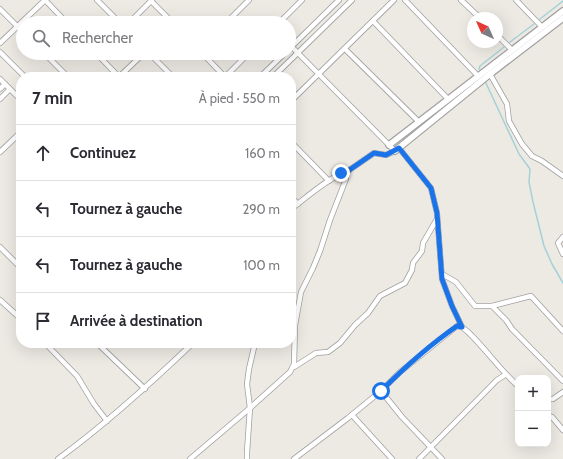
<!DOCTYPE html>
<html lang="fr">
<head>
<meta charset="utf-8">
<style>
  body { margin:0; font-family:Cabin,sans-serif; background:#f2f2f3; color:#2b2b33 }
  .controls { position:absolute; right:12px; bottom:12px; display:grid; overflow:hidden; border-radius:8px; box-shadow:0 4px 16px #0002 }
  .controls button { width:36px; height:36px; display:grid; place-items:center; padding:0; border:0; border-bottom:1px solid #e1e1e2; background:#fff; color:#2b2b33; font:20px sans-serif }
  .compass { position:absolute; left:467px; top:12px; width:36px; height:36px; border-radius:50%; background:#fff; box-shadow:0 4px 16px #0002; rotate:315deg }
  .stop { position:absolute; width:12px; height:12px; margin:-9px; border:3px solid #1a73e8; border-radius:50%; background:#fff }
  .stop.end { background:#1a73e8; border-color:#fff; box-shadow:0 1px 4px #0008 }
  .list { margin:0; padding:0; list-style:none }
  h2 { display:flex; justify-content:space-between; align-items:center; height:52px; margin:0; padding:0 16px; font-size:17px }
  h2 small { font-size:13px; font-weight:400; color:#7c7c81 }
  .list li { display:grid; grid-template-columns:26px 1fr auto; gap:12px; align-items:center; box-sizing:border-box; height:56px; padding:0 16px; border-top:1px solid #e1e1e2 }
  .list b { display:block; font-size:15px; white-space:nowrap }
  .list em { font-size:13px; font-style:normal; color:#7c7c81 }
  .icon { flex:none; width:22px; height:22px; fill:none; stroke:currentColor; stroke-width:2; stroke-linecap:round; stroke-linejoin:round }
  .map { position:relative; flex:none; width:563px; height:459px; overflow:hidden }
  .search { position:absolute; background:#fff; box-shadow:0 4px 16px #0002; left:16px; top:16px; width:280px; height:44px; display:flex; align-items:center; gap:10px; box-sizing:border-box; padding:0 14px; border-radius:22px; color:#7c7c81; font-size:15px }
  .panel { position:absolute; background:#fff; box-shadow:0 4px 16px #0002; left:16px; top:72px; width:280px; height:276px; border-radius:16px }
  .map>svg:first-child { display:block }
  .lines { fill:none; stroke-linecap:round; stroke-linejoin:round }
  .stream { stroke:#a5d1d9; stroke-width:1.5 }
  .minor-casing { stroke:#a0a0a0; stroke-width:6 }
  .tertiary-casing { stroke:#a0a0a0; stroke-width:8 }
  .minor { stroke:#fff; stroke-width:4.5 }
  .tertiary { stroke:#fff; stroke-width:5.5 }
  .route { stroke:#1a73e8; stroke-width:5 }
</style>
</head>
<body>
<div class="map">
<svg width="563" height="459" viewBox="0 0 563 459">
  <rect width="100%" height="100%" fill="#ede9e3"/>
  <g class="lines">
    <g class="stream">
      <polyline points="540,19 563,1"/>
      <polyline points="510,42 534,24"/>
      <polyline points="479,69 480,66 504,47"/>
      <polyline points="485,81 519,154 530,169 529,182 533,202 544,246 552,264 563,283"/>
    </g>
    <g class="minor-casing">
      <g id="minor">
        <polyline points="97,0 120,23"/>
        <polyline points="405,0 478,76"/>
        <polyline points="461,0 480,18"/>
        <polyline points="516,0 542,27"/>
        <polyline points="151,1 173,23"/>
        <polyline points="0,9 23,32"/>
        <polyline points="373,21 448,99"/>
        <polyline points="129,23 152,0"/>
        <polyline points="226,23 249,0"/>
        <polyline points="279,23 302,0"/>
        <polyline points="497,35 512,50"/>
        <polyline points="0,43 45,0 67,23"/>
        <polyline points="289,49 339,0"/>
        <polyline points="345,49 419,122"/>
        <polyline points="0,52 25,77"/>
        <polyline points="44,53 68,77"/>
        <polyline points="96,53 119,77"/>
        <polyline points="149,53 173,77"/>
        <polyline points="202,53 225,77"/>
        <polyline points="490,74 507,104 509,121 522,144 532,156 542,161 563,176"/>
        <polyline points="119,77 144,53"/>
        <polyline points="225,77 249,53"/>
        <polyline points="260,77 285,53"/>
        <polyline points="273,77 352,0"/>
        <polyline points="0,79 21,100"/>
        <polyline points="0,89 5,84"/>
        <polyline points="0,99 10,89"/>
        <polyline points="291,101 394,0"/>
        <polyline points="291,142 329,181"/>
        <polyline points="399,148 431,188 437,213 442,279 452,306 462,327"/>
        <polyline points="0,152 21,132"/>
        <polyline points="291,197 298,204"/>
        <path d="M291 209C302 201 333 174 345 173"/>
        <polyline points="563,237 558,243 563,254"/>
        <polyline points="0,247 21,268"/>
        <polyline points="442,274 456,282 475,306 492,306 506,320 512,329 563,381"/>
        <polyline points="0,300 21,319"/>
        <polyline points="492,306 531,296 563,331"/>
        <polyline points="45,343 77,376 94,404 107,421"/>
        <polyline points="97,343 145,389"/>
        <polyline points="294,367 316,353 328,352 340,343 355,325 368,313 380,296 405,283 412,270 413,263 422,251 423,243 437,219"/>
        <polyline points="381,391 402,417 442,459"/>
        <polyline points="548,399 553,399 563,392"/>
        <polyline points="352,415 392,459"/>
        <polyline points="548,416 552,417 563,430"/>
        <path d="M58 459C106 424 150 384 193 343"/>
        <polyline points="190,459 250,408 290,372 294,364 295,325 301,292 313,268 320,251 330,220 346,179 345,173 374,153 386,155 395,151 289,44"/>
        <polyline points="247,459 247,452 250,408 247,384 249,369 255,343"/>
        <path d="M294 459 348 418 381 391 400 372 457 326 462 327 468 332C486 349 500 370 518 386"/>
        <polyline points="419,459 497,380 505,375"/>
      </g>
    </g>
    <g class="tertiary-casing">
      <g id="tertiary">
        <polyline points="389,145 563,11"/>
        <polyline points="395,151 490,74 563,18"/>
      </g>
    </g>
    <use href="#minor" class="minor"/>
    <use href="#tertiary" class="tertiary"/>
  </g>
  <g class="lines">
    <path class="route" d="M341 173H345L374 153 386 155 399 148 431 188 437 213 442 279 452 306 462 327 457 326C431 344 403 369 381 391"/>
  </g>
</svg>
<div class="controls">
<button>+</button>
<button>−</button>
</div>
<svg class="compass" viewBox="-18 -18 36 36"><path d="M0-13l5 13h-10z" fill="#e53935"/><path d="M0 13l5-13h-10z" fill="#7c7c81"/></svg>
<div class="stop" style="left:381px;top:391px"></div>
<div class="stop end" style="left:341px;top:173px"></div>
<div class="search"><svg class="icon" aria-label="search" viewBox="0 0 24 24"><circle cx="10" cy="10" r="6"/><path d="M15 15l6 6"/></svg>Rechercher</div>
<section class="panel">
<h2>7 min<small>À pied · 550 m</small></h2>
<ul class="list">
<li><svg class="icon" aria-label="ahead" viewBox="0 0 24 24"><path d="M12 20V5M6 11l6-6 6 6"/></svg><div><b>Continuez</b></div><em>160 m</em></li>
<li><svg class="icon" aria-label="left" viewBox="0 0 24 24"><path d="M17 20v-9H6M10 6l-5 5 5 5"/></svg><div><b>Tournez à gauche</b></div><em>290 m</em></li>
<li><svg class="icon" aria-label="left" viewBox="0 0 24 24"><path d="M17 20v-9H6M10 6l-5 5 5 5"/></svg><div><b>Tournez à gauche</b></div><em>100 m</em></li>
<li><svg class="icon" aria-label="arrive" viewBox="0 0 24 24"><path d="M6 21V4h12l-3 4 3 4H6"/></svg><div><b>Arrivée à destination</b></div></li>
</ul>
</section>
</div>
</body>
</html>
